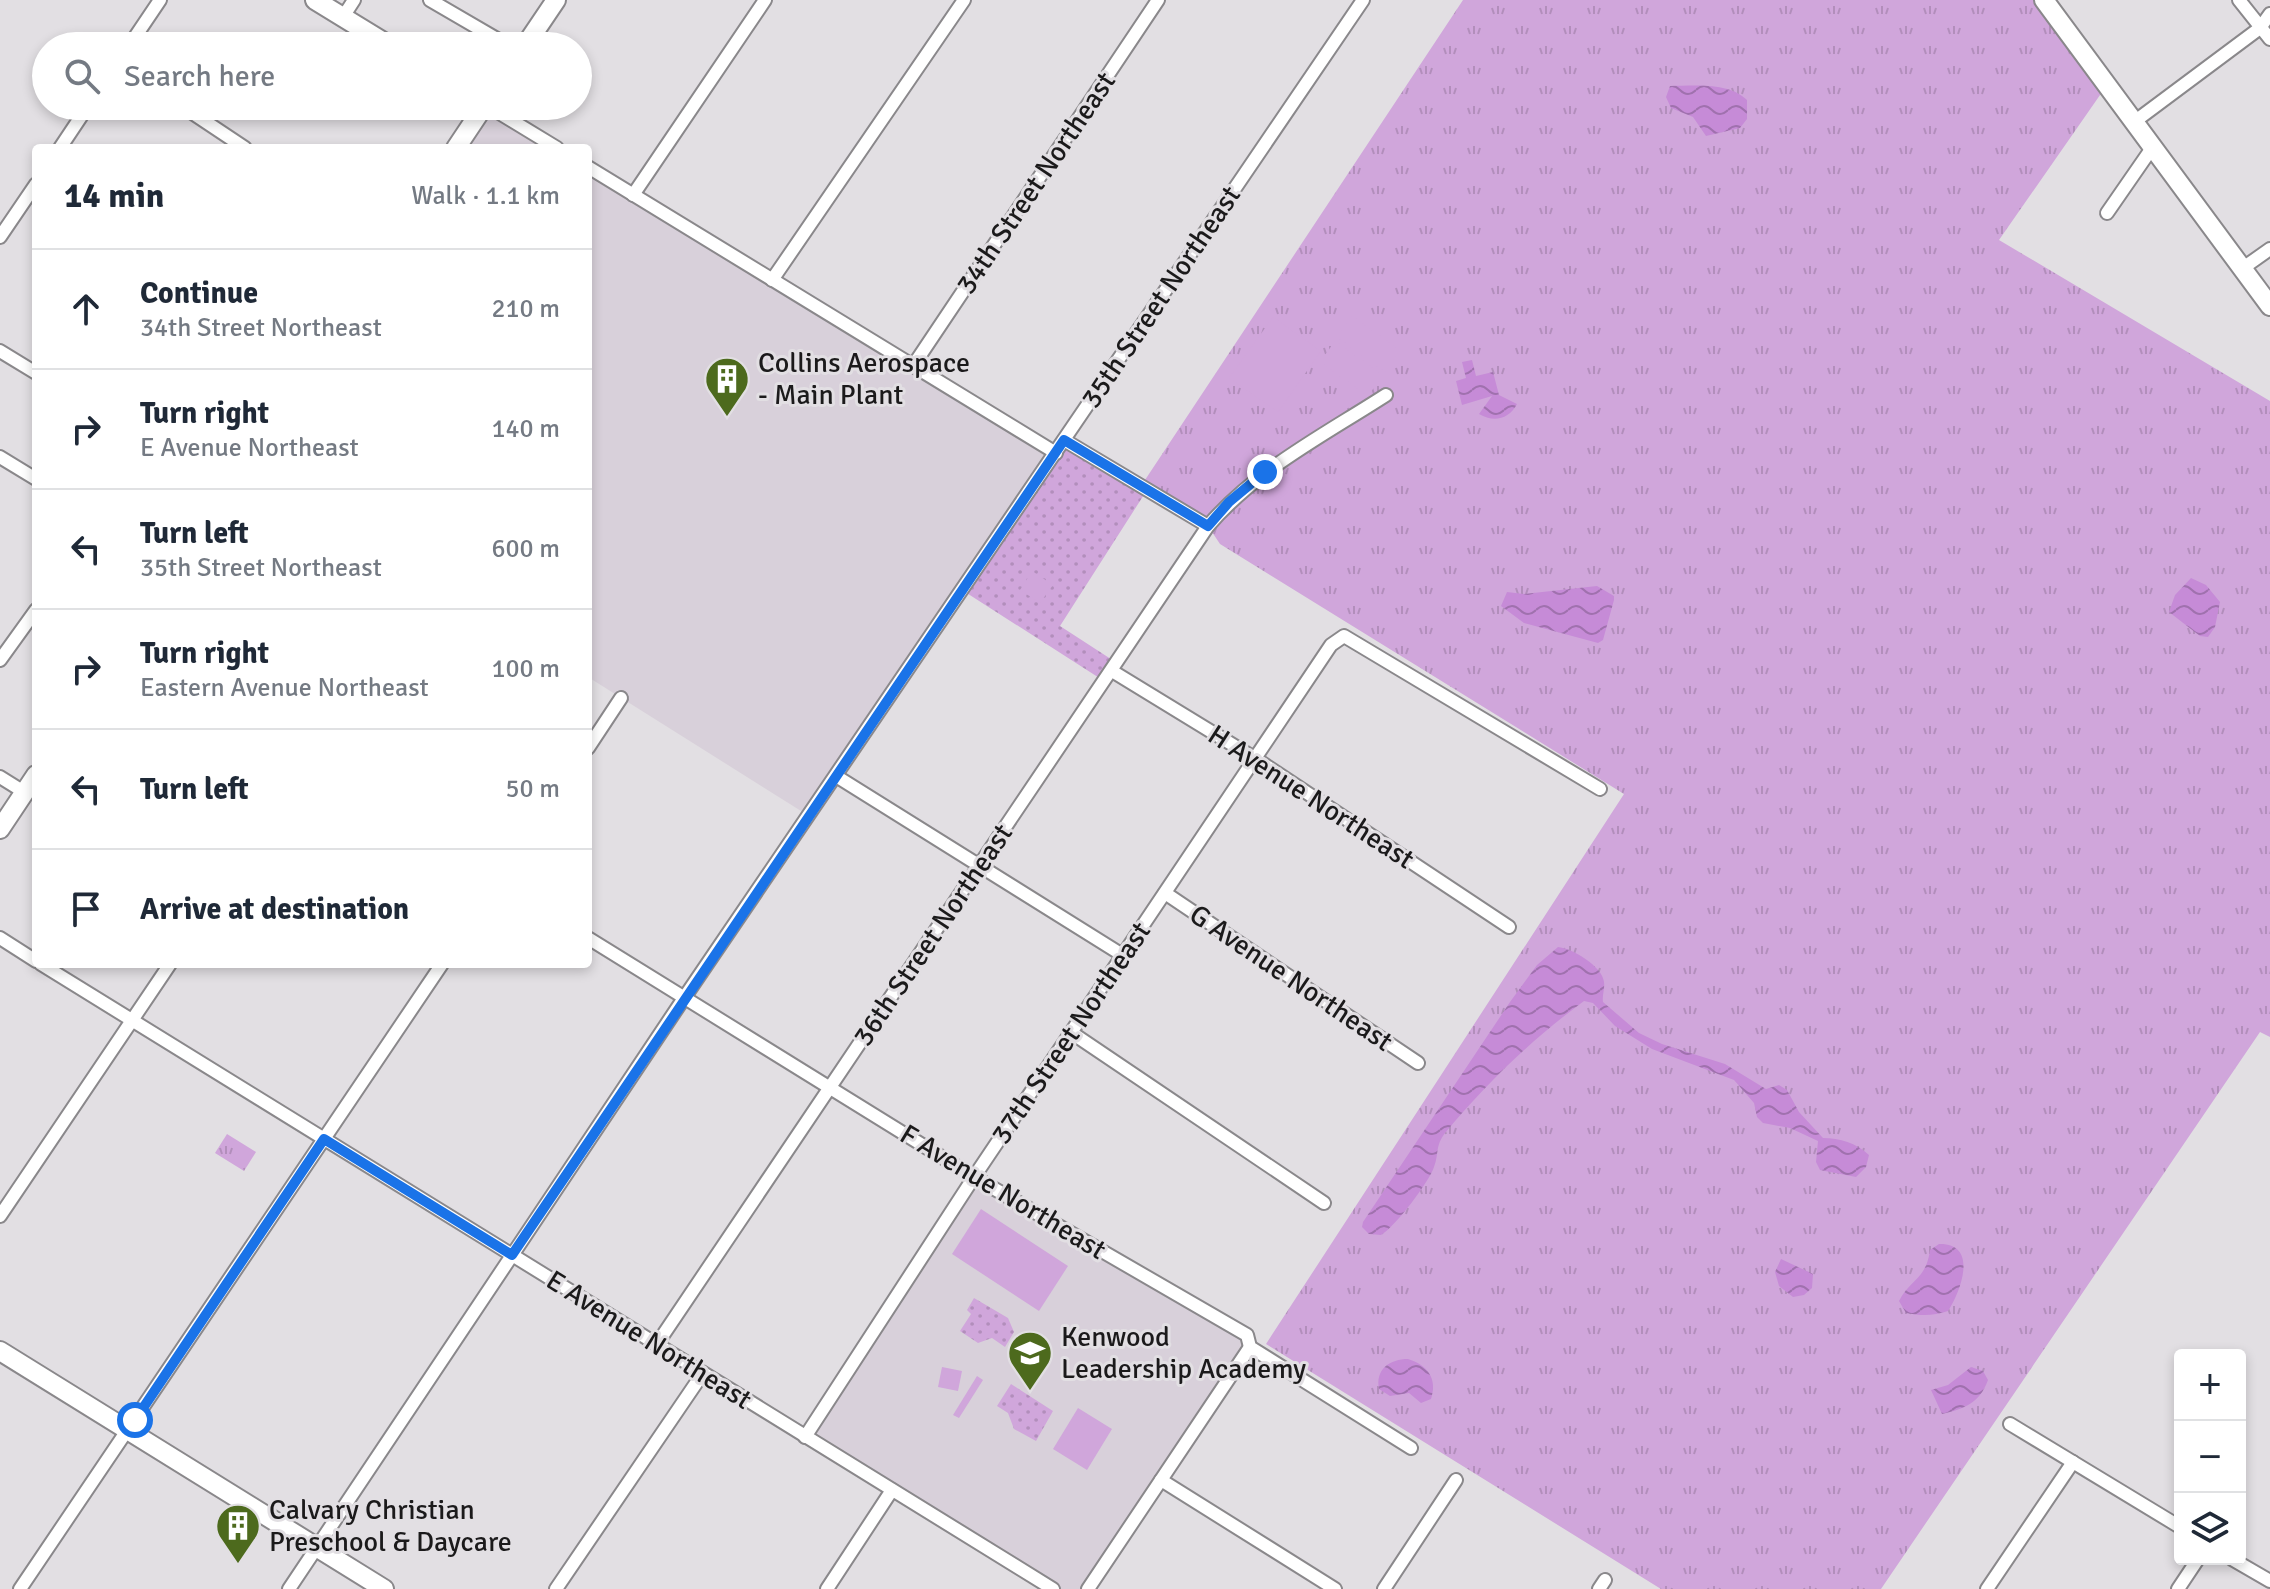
<!DOCTYPE html>
<html lang="en">
<head>
<meta charset="utf-8">
<style>
  body { margin:0; font-family:Signika,sans-serif; background:#f6f6f7; color:#1f2937 }
  .controls { position:absolute; right:24px; bottom:24px; display:grid; overflow:hidden; border-radius:8px; box-shadow:0 4px 12px #0003 }
  .controls button { width:72px; height:72px; display:grid; place-items:center; padding:0; border:0; border-bottom:2px solid #e0e1e3; background:#fff; color:#1f2937; font:40px sans-serif }
  .stop { position:absolute; width:24px; height:24px; margin:-18px; border:6px solid #1a73e8; border-radius:50%; background:#fff }
  .stop.end { background:#1a73e8; border-color:#fff; box-shadow:0 2px 8px #0008 }
  .list { margin:0; padding:0; list-style:none }
  h2 { display:flex; justify-content:space-between; align-items:center; height:104px; margin:0; padding:0 32px; font-size:34px }
  h2 small { font-size:26px; font-weight:400; color:#747a83 }
  .list li { display:grid; grid-template-columns:52px 1fr auto; gap:24px; align-items:center; box-sizing:border-box; height:120px; padding:0 32px; border-top:2px solid #e0e1e3 }
  .list b { display:block; font-size:30px; white-space:nowrap }
  .list p { margin:0; font-size:26px; white-space:nowrap; color:#747a83 }
  .list em { font-size:26px; font-style:normal; color:#747a83 }
  .icon { flex:none; width:44px; height:44px; fill:none; stroke:currentColor; stroke-width:2; stroke-linecap:round; stroke-linejoin:round }
  .map { position:relative; flex:none; width:2270px; height:1589px; overflow:hidden }
  .search { position:absolute; background:#fff; box-shadow:0 4px 12px #0003; left:32px; top:32px; width:560px; height:88px; display:flex; align-items:center; gap:20px; box-sizing:border-box; padding:0 28px; border-radius:44px; color:#747a83; font-size:30px }
  .panel { position:absolute; background:#fff; box-shadow:0 4px 12px #0003; left:32px; top:144px; width:560px; height:824px; border-radius:8px }
  .map>svg:first-child { display:block }
  .built { fill:#d8d0da }
  .grass { fill:url(#grass-tufts) }
  .park { fill:url(#park-dots) }
  .garden { fill:#d0a6db }
  .water { fill:url(#water-waves) }
  .lines { fill:none; stroke-linecap:round; stroke-linejoin:round }
  .street-casing { stroke:#8a888b; stroke-width:16 }
  .secondary-casing { stroke:#8a888b; stroke-width:22 }
  .street { stroke:#fff; stroke-width:12 }
  .secondary { stroke:#fff; stroke-width:18 }
  .route { stroke:#1a73e8; stroke-width:10 }
  .labels { text-anchor:middle; dominant-baseline:central; stroke-width:6; stroke-linejoin:round; paint-order:stroke }
  .street-label { font-size:28px; fill:#1b1a1b; stroke:#e2dfe3 }
  .poi-label { font-size:28px; fill:#1b1a1b; stroke:#e2dfe3; text-anchor:start }
</style>
</head>
<body>
<div class="map">
<svg width="2270" height="1589" viewBox="0 0 2270 1589">
  <defs>
    <pattern id="grass-tufts" width="24" height="20" patternUnits="userSpaceOnUse" patternTransform="scale(2)"><rect width="24" height="20" fill="#d0a6db"/><path d="M3 7l-1-3M5 7V3M7 7l1-3M15 17l-1-3M17 17v-4M19 17l1-3" fill="none" stroke="#b28ebb"/></pattern>
    <pattern id="park-dots" width="8" height="8" patternUnits="userSpaceOnUse" patternTransform="scale(2)"><rect width="8" height="8" fill="#d0a6db"/><path d="M2 2h.1M6 6h.1" fill="none" stroke="#b28ebb" stroke-width="1.8" stroke-linecap="round"/></pattern>
    <pattern id="water-waves" width="16" height="10" patternUnits="userSpaceOnUse" patternTransform="scale(2)"><rect width="16" height="10" fill="#c68bd7"/><path d="M0 5q4-4 8 0t8 0" fill="none" stroke="#a071ae"/></pattern>
  </defs>
  <rect width="100%" height="100%" fill="#e2dfe3"/>
  <g class="built">
    <polygon points="484,106 557,148 456,148"/>
    <polygon points="588,167 1056,453 809,816 588,677"/>
    <polygon points="974,1177 1247,1335 1250,1347 1088,1589 1053,1589 812,1436"/>
  </g>
  <g class="grass">
    <polygon points="1463,0 2036,0 2107,85 1999,240 2270,401 2270,1037 2260,1032 1881,1589 1661,1589 1266,1344 1624,794 1220,544 1208,526 1141,486"/>
    <polygon points="227,1134 256,1152 244,1171 215,1153"/>
  </g>
  <g class="park">
    <polygon points="1064,440 1147,490 1060,626 1117,663 1104,681 962,590"/>
    <polygon points="974,1298 1008,1318 1014,1332 1005,1347 992,1338 978,1343 960,1331 971,1314 967,1310"/>
    <polygon points="1011,1384 1053,1411 1036,1441 1014,1429 1008,1413 997,1406"/>
  </g>
  <g class="garden">
    <polygon points="1352,316 1400,350 1385,372 1337,337"/>
    <polygon points="1273,317 1321,351 1278,412 1229,378"/>
    <polygon points="1335,341 1383,375 1368,396 1320,362"/>
    <polygon points="1032,571 1053,585 1040,603 1020,590"/>
    <polygon points="981,1209 1068,1266 1039,1311 952,1254"/>
    <polygon points="942,1367 962,1371 958,1391 938,1387"/>
    <polygon points="977,1376 983,1380 959,1418 953,1415"/>
    <polygon points="1078,1408 1112,1429 1087,1470 1053,1449"/>
  </g>
  <g class="water">
    <path d="M1670 86C1694 86 1728 82 1747 100V119L1740 128 1706 136 1693 117 1671 108 1666 97Z"/>
    <path d="M1472 360 1476 376 1493 372 1499 395 1517 404C1509 419 1494 423 1479 414L1492 396 1462 405 1456 381 1466 378 1462 362Z"/>
    <polygon points="2191,578 2206,585 2220,602 2215,627 2208,637 2200,636 2169,612 2175,595"/>
    <polygon points="1597,586 1614,596 1614,600 1603,640 1598,643 1524,623 1501,606 1507,592 1524,594"/>
    <path d="M1558 947C1572 948 1603 967 1604 982 1605 989 1602 995 1603 1002L1639 1033 1662 1044 1725 1064 1766 1089 1779 1085 1787 1090 1799 1112 1823 1138C1840 1138 1856 1143 1869 1155L1866 1167 1856 1177 1820 1170 1816 1162 1818 1141 1790 1128 1763 1123 1757 1117 1754 1103 1734 1080 1652 1049 1615 1026 1593 1003 1584 1001C1532 1039 1486 1084 1445 1133 1435 1146 1439 1155 1434 1167 1429 1182 1395 1227 1381 1235L1369 1234 1362 1227 1363 1222 1510 1002 1537 965Z"/>
    <path d="M1939 1244C1979 1243 1961 1291 1948 1311 1934 1316 1921 1316 1906 1313L1899 1301C1910 1279 1926 1280 1930 1250Z"/>
    <polygon points="1781,1259 1813,1274 1812,1288 1804,1295 1793,1297 1779,1286 1775,1272"/>
    <path d="M1408 1359C1427 1365 1438 1378 1431 1399L1421 1403 1409 1393 1390 1396 1379 1389C1375 1369 1390 1359 1408 1359Z"/>
    <path d="M1971 1367 1983 1371 1988 1380C1980 1403 1964 1409 1942 1414L1931 1390 1948 1385Z"/>
  </g>
  <g class="lines">
    <g class="street-casing">
      <g id="street">
        <polyline points="430,0 509,46"/>
        <polyline points="2239,0 2270,39"/>
        <polyline points="343,17 354,0"/>
        <polyline points="129,46 160,0"/>
        <polyline points="182,106 245,148"/>
        <polyline points="488,106 557,148"/>
        <polyline points="2134,122 2260,28 2270,14"/>
        <polyline points="60,148 88,106"/>
        <polyline points="588,167 1056,453"/>
        <polyline points="633,195 765,0"/>
        <polyline points="2107,213 2152,148"/>
        <polyline points="0,237 36,184"/>
        <polyline points="2243,268 2270,249"/>
        <polyline points="772,280 964,0"/>
        <polyline points="0,351 36,373"/>
        <polyline points="913,366 1158,0"/>
        <polyline points="1064,440 1208,526"/>
        <polyline points="0,457 36,479"/>
        <polyline points="0,660 36,610"/>
        <polyline points="1112,671 1256,759 1509,927"/>
        <polyline points="588,748 621,698"/>
        <polyline points="836,776 1124,956"/>
        <polyline points="0,777 24,792"/>
        <polyline points="1165,893 1418,1063"/>
        <polyline points="0,938 36,961"/>
        <polyline points="588,938 974,1177 1247,1335 1250,1347 1411,1448"/>
        <polyline points="41,964 1053,1589"/>
        <polyline points="1072,1033 1324,1203"/>
        <polyline points="0,1216 170,964"/>
        <path d="M657 1344 1208 526C1257 469 1324 435 1386 395"/>
        <polyline points="2010,1424 2180,1527"/>
        <polyline points="805,1437 974,1177 1331,645 1344,636 1600,789"/>
        <polyline points="1161,1480 1335,1589"/>
        <polyline points="2232,1559 2270,1581"/>
        <polyline points="20,1589 442,964"/>
        <polyline points="289,1589 684,998 1363,0"/>
        <polyline points="556,1589 703,1373"/>
        <polyline points="827,1589 892,1490"/>
        <polyline points="1088,1589 1250,1347"/>
        <polyline points="1384,1589 1456,1480"/>
        <polyline points="1599,1589 1605,1580"/>
        <polyline points="1987,1589 2073,1462"/>
        <polyline points="2178,1589 2198,1559"/>
      </g>
    </g>
    <g class="secondary-casing">
      <g id="secondary">
        <polyline points="315,0 390,46"/>
        <polyline points="2044,0 2270,306"/>
        <polyline points="525,46 556,0"/>
        <polyline points="456,148 484,106"/>
        <polyline points="0,829 36,775"/>
        <polyline points="0,1351 384,1589"/>
      </g>
    </g>
    <use href="#street" class="street"/>
    <use href="#secondary" class="secondary"/>
  </g>
  <g class="lines">
    <polyline class="route" points="135,1420 324,1139 512,1255 1064,440 1208,526 1229,502 1265,472"/>
  </g>
  <defs>
    <g id="building-pin" transform="scale(2.3)"><path d="M0 17L-7.5 6A9.5 9.5 0 1 1 7.5 6Z" fill="#4d6a1d" stroke="#e2dfe3"/><path d="M-4-6H4V6H1V3H-1V6H-4ZM-2.5-4.3h1.7v1.8h-1.7ZM.8-4.3h1.7v1.8H.8ZM-2.5-1h1.7V.8h-1.7ZM.8-1h1.7V.8H.8Z" fill="#fff"/></g>
    <g id="school-pin" transform="scale(2.3)"><path d="M0 17L-7.5 6A9.5 9.5 0 1 1 7.5 6Z" fill="#4d6a1d" stroke="#e2dfe3"/><path d="M0-5L7-2L0 1L-7-2ZM-4 1L0 2.5L4 1V4Q0 6-4 4Z" fill="#fff"/></g>
  </defs>
  <g fill-rule="evenodd">
    <use href="#building-pin" x="727" y="379"/>
    <use href="#school-pin" x="1030" y="1353"/>
    <use href="#building-pin" x="238" y="1526"/>
  </g>
  <g class="labels">
    <g class="street-label">
      <text transform="translate(1036 183) rotate(-56)">34th Street Northeast</text>
      <text transform="translate(1161 297) rotate(-56)">35th Street Northeast</text>
      <text transform="translate(1311 797) rotate(33)">H Avenue Northeast</text>
      <text transform="translate(933 935) rotate(-56)">36th Street Northeast</text>
      <text transform="translate(1291 978) rotate(34)">G Avenue Northeast</text>
      <text transform="translate(1071 1033) rotate(-56)">37th Street Northeast</text>
      <text transform="translate(1003 1192) rotate(31)">F Avenue Northeast</text>
      <text transform="translate(649 1340) rotate(32)">E Avenue Northeast</text>
    </g>
    <g class="poi-label">
      <text x="758" y="363">Collins Aerospace<tspan x="758" dy="32">- Main Plant</tspan></text>
      <text x="1061" y="1337">Kenwood<tspan x="1061" dy="32">Leadership Academy</tspan></text>
      <text x="269" y="1510">Calvary Christian<tspan x="269" dy="32">Preschool &amp; Daycare</tspan></text>
    </g>
  </g>
</svg>
<div class="controls">
<button>+</button>
<button>−</button>
<button><svg class="icon" aria-label="layers" viewBox="0 0 24 24"><path d="M12 4l9 5-9 5-9-5zM3 14l9 5 9-5"/></svg></button>
</div>
<div class="stop" style="left:135px;top:1420px"></div>
<div class="stop end" style="left:1265px;top:472px"></div>
<div class="search"><svg class="icon" aria-label="search" viewBox="0 0 24 24"><circle cx="10" cy="10" r="6"/><path d="M15 15l6 6"/></svg>Search here</div>
<section class="panel">
<h2>14 min<small>Walk · 1.1 km</small></h2>
<ul class="list">
<li><svg class="icon" aria-label="ahead" viewBox="0 0 24 24"><path d="M12 20V5M6 11l6-6 6 6"/></svg><div><b>Continue</b><p>34th Street Northeast</p></div><em>210 m</em></li>
<li><svg class="icon" aria-label="right" viewBox="0 0 24 24"><path d="M7 20v-9h11M14 6l5 5-5 5"/></svg><div><b>Turn right</b><p>E Avenue Northeast</p></div><em>140 m</em></li>
<li><svg class="icon" aria-label="left" viewBox="0 0 24 24"><path d="M17 20v-9H6M10 6l-5 5 5 5"/></svg><div><b>Turn left</b><p>35th Street Northeast</p></div><em>600 m</em></li>
<li><svg class="icon" aria-label="right" viewBox="0 0 24 24"><path d="M7 20v-9h11M14 6l5 5-5 5"/></svg><div><b>Turn right</b><p>Eastern Avenue Northeast</p></div><em>100 m</em></li>
<li><svg class="icon" aria-label="left" viewBox="0 0 24 24"><path d="M17 20v-9H6M10 6l-5 5 5 5"/></svg><div><b>Turn left</b></div><em>50 m</em></li>
<li><svg class="icon" aria-label="arrive" viewBox="0 0 24 24"><path d="M6 21V4h12l-3 4 3 4H6"/></svg><div><b>Arrive at destination</b></div></li>
</ul>
</section>
</div>
</body>
</html>
